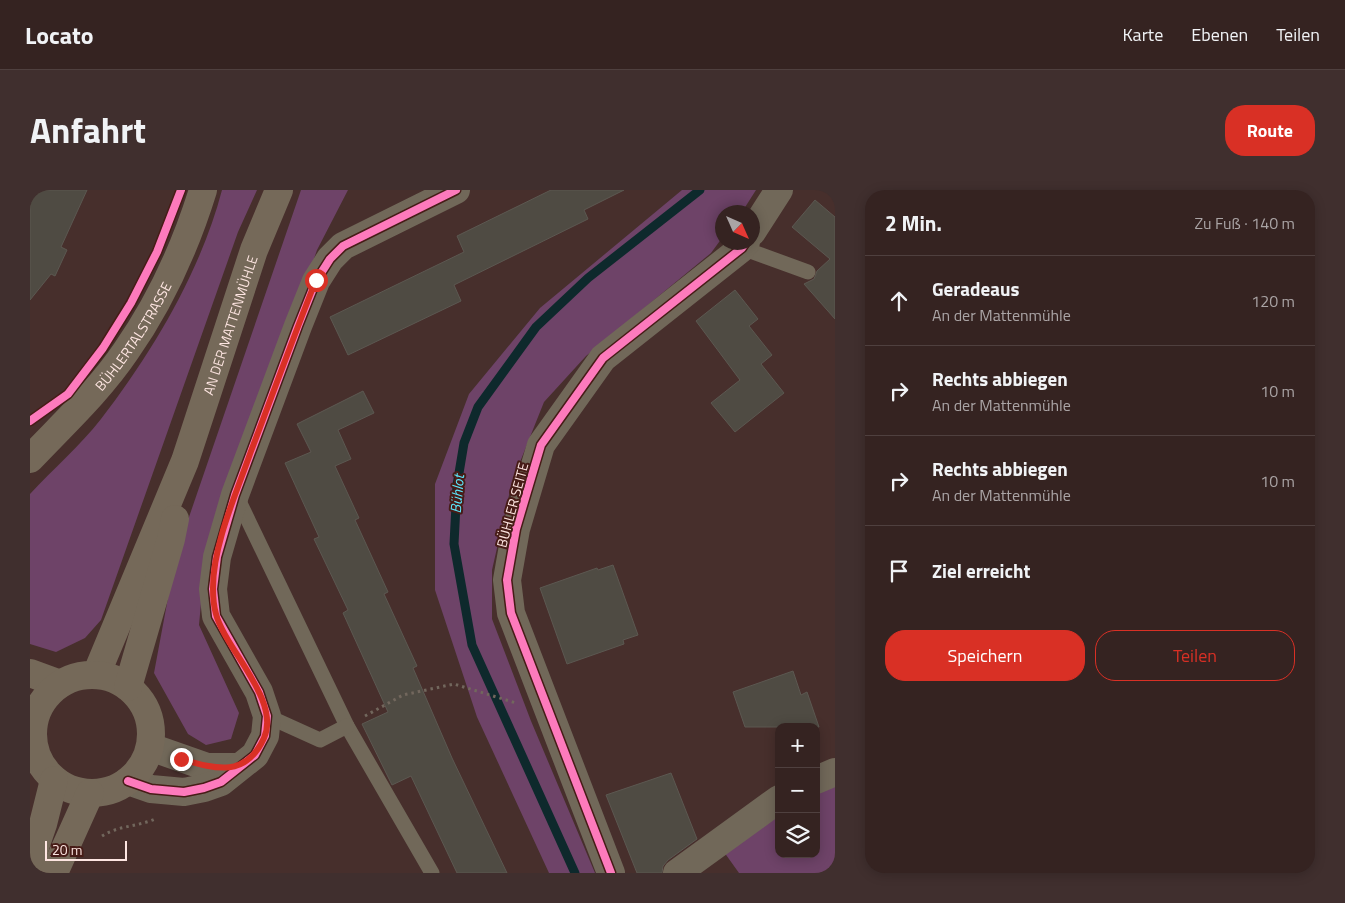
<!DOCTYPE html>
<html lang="de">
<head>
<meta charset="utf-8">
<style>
  body { margin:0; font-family:"Titillium Web",sans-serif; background:#402f2e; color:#f1f3f6 }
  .controls { position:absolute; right:15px; bottom:15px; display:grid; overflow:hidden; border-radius:10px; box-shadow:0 2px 12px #0003 }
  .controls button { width:45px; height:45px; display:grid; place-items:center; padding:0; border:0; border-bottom:1px solid #4f403f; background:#352321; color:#f1f3f6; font:25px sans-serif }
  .compass { position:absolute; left:685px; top:15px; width:45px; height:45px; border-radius:50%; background:#352321; box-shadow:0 2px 12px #0003; rotate:135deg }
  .scale { position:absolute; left:15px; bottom:12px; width:82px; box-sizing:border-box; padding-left:5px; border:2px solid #fde5e1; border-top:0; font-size:14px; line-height:18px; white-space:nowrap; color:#fde5e1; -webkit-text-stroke:4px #471c17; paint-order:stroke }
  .stop { position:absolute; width:15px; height:15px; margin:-11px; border:4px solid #d93025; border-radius:50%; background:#fff }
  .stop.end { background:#d93025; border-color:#fff; box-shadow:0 1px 5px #0008 }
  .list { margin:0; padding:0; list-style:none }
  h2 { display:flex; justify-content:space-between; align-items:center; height:65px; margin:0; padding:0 20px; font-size:21px }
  h2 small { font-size:16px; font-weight:400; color:#aaa4a5 }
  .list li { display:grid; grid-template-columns:32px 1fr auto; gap:15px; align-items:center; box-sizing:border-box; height:90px; padding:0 20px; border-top:1px solid #4f403f }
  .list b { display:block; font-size:19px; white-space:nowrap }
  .list p { margin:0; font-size:16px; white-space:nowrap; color:#aaa4a5 }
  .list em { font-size:16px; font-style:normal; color:#aaa4a5 }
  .actions { display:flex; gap:10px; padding:15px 20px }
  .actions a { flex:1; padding:11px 0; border:1px solid #d93025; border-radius:20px; text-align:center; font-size:18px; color:#d93025 }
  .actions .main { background:#d93025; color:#fff }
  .icon { flex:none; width:28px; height:28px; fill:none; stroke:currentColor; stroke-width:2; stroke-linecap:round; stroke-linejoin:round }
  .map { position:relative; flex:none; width:805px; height:683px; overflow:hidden; border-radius:20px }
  header { display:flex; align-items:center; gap:30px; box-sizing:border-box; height:70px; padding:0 25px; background:#352321; border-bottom:1px solid #4f403f }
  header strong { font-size:24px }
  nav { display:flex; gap:28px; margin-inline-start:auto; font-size:18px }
  .intro { display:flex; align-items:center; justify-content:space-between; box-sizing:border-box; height:120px; padding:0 30px }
  h1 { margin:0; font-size:35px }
  .button { padding:12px 22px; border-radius:20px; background:#d93025; color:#fff; font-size:18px; font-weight:700 }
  main { display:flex; gap:30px; padding:0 30px }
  aside { flex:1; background:#352321; border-radius:20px; box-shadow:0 2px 12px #0003 }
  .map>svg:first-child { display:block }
  .green { fill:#6e4368 }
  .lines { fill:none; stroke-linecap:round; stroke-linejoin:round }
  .stream { stroke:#0e292c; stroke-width:9 }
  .building { fill:#4f4b43; stroke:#5c5851 }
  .path { stroke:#72675d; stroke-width:3; stroke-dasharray:2.5 4; stroke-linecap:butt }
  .lane { stroke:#716859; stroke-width:15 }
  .street { stroke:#716859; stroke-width:28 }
  .secondary { stroke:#756959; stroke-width:28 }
  .cycleway-casing { stroke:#471c17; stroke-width:11 }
  .cycleway { stroke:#fd7abc; stroke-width:8 }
  .route { stroke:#d93025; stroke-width:6 }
  .labels { text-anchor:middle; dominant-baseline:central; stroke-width:4; stroke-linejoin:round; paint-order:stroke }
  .street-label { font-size:14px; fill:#fde5e1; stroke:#471c17 }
  .water-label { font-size:15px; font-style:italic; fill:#5ce8fd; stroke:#471c17 }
</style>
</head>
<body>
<header>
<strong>Locato</strong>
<nav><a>Karte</a><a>Ebenen</a><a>Teilen</a></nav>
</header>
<div class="intro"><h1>Anfahrt</h1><a class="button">Route</a></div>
<main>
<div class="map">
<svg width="805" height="683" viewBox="0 0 805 683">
  <rect width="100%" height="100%" fill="#472f2c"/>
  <g class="green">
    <path d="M192 0H227L208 42 71 430 55 448 26 462 0 454V304C23 279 50 256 71 229 122 163 171 81 192 0Z"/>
    <polygon points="271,0 318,0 287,60 173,391 169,435 209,523 201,549 176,555 158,544 124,483 146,365"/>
    <polygon points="652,0 726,0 712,22 692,22 692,48 681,63 556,166 514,212 482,292 462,380 462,429 501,531 565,683 519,683 447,527 405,400 405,294 439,204 510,118"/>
    <polygon points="805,579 805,683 709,683 694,662 749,618 749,664 786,664 786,588"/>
  </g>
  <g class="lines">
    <polyline class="stream" points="545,683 442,455 424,354 427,295 434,253 448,217 506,137 558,88 670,0"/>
  </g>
  <g class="building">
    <polygon points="6,0 57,0 31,57 37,60 25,86 21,84 0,110 0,13"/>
    <polygon points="521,0 594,0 554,20 558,29 424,95 431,111 318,165 300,127 434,62 427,46"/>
    <polygon points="785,10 805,27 805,129 774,94 784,89 787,81 800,69 762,37"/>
    <polygon points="705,100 728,129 719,136 742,165 731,174 754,203 705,242 681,213 710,190 666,131"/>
    <polygon points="333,201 344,223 308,240 321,269 305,276 329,328 325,330 358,402 354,404 387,476 383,478 422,568 477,683 427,683 381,586 362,595 332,534 358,522 313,423 318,420 284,349 289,347 255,273 281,262 267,234"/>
    <polygon points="583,375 608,445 593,450 594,454 537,474 510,398 567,378 568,380"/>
    <polygon points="763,481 771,505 777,502 789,537 715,537 703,502"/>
    <polygon points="641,583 667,649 638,670 633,676 632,683 607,683 576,605"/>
  </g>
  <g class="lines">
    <g class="path">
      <polyline points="335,526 373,505 424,494 486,513"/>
      <path d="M72 646C89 635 109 637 127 628"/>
    </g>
    <g class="lane">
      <polyline points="712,58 778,82"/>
      <polyline points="206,305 317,536 402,683"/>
      <polyline points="237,526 290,550 317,536"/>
    </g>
    <g class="street">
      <polyline points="722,42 749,0"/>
      <polyline points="120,557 177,577 208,577"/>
      <polyline points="786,590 805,582"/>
      <polyline points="98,591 121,599 154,602 174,598 191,592 225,565 235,546 237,526 229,502 186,426 183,399 187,367 205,305 268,136 286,91 300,69 313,56 426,0"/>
      <polyline points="581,683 481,423 477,390 486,339 511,255 573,168 712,58 716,52"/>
      <polyline points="647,683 749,609"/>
    </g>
    <g class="secondary">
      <path id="s1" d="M0 269C33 234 69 201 96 161 131 111 155 58 173 0"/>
      <polyline points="0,483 30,494"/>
      <path id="s2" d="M66 485 155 271 224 60 249 0"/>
      <circle cx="62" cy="544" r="59"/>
      <polyline points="98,497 141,349 145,329"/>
      <polyline points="0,672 13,634 24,590"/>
      <polyline points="24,683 60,603"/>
    </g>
    <g class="cycleway-casing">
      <g id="cycleway">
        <polyline points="0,231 38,204 73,158 101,113 127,62 151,0"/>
        <polyline points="98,591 121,599 154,602 174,598 191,592 225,565 235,546 237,526 229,502 186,426 183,399 187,367 205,305 268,136 286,91 300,69 313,56 426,0"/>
        <polyline points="581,683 481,423 477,390 486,339 511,255 573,168 712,58 716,52"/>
      </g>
    </g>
    <use href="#cycleway" class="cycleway"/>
  </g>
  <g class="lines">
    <path class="route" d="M151 569C186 579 216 588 234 548 251 510 195 459 186 424 184 417 183 406 183 398 183 355 206 304 220 264 242 206 263 148 286 90"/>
  </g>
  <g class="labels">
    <g class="street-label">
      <text stroke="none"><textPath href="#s2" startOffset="375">AN DER MATTENMÜHLE</textPath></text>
      <text stroke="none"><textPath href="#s1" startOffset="161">BÜHLERTALSTRASSE</textPath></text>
      <text transform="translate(482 315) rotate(-75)">BÜHLER SEITE</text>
    </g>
    <g class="water-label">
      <text transform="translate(427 304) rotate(-85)">Bühlot</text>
    </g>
  </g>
</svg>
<div class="controls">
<button>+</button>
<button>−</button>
<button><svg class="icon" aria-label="layers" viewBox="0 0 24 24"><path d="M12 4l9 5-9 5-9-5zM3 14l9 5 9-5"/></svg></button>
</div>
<svg class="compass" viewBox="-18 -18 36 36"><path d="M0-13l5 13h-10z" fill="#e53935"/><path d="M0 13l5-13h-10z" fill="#aaa4a5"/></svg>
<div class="scale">20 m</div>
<div class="stop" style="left:286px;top:90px"></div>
<div class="stop end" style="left:151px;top:569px"></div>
</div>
<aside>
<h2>2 Min.<small>Zu Fuß · 140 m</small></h2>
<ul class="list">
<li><svg class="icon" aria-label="ahead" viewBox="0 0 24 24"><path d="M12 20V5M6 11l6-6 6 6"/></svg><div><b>Geradeaus</b><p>An der Mattenmühle</p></div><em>120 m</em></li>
<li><svg class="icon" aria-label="right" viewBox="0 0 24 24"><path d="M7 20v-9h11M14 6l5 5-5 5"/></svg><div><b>Rechts abbiegen</b><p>An der Mattenmühle</p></div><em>10 m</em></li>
<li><svg class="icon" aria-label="right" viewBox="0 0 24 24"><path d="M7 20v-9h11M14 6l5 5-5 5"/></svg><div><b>Rechts abbiegen</b><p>An der Mattenmühle</p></div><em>10 m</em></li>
<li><svg class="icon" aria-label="arrive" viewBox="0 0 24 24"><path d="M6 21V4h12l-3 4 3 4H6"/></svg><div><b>Ziel erreicht</b></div></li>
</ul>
<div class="actions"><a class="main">Speichern</a><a>Teilen</a></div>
</aside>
</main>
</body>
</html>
